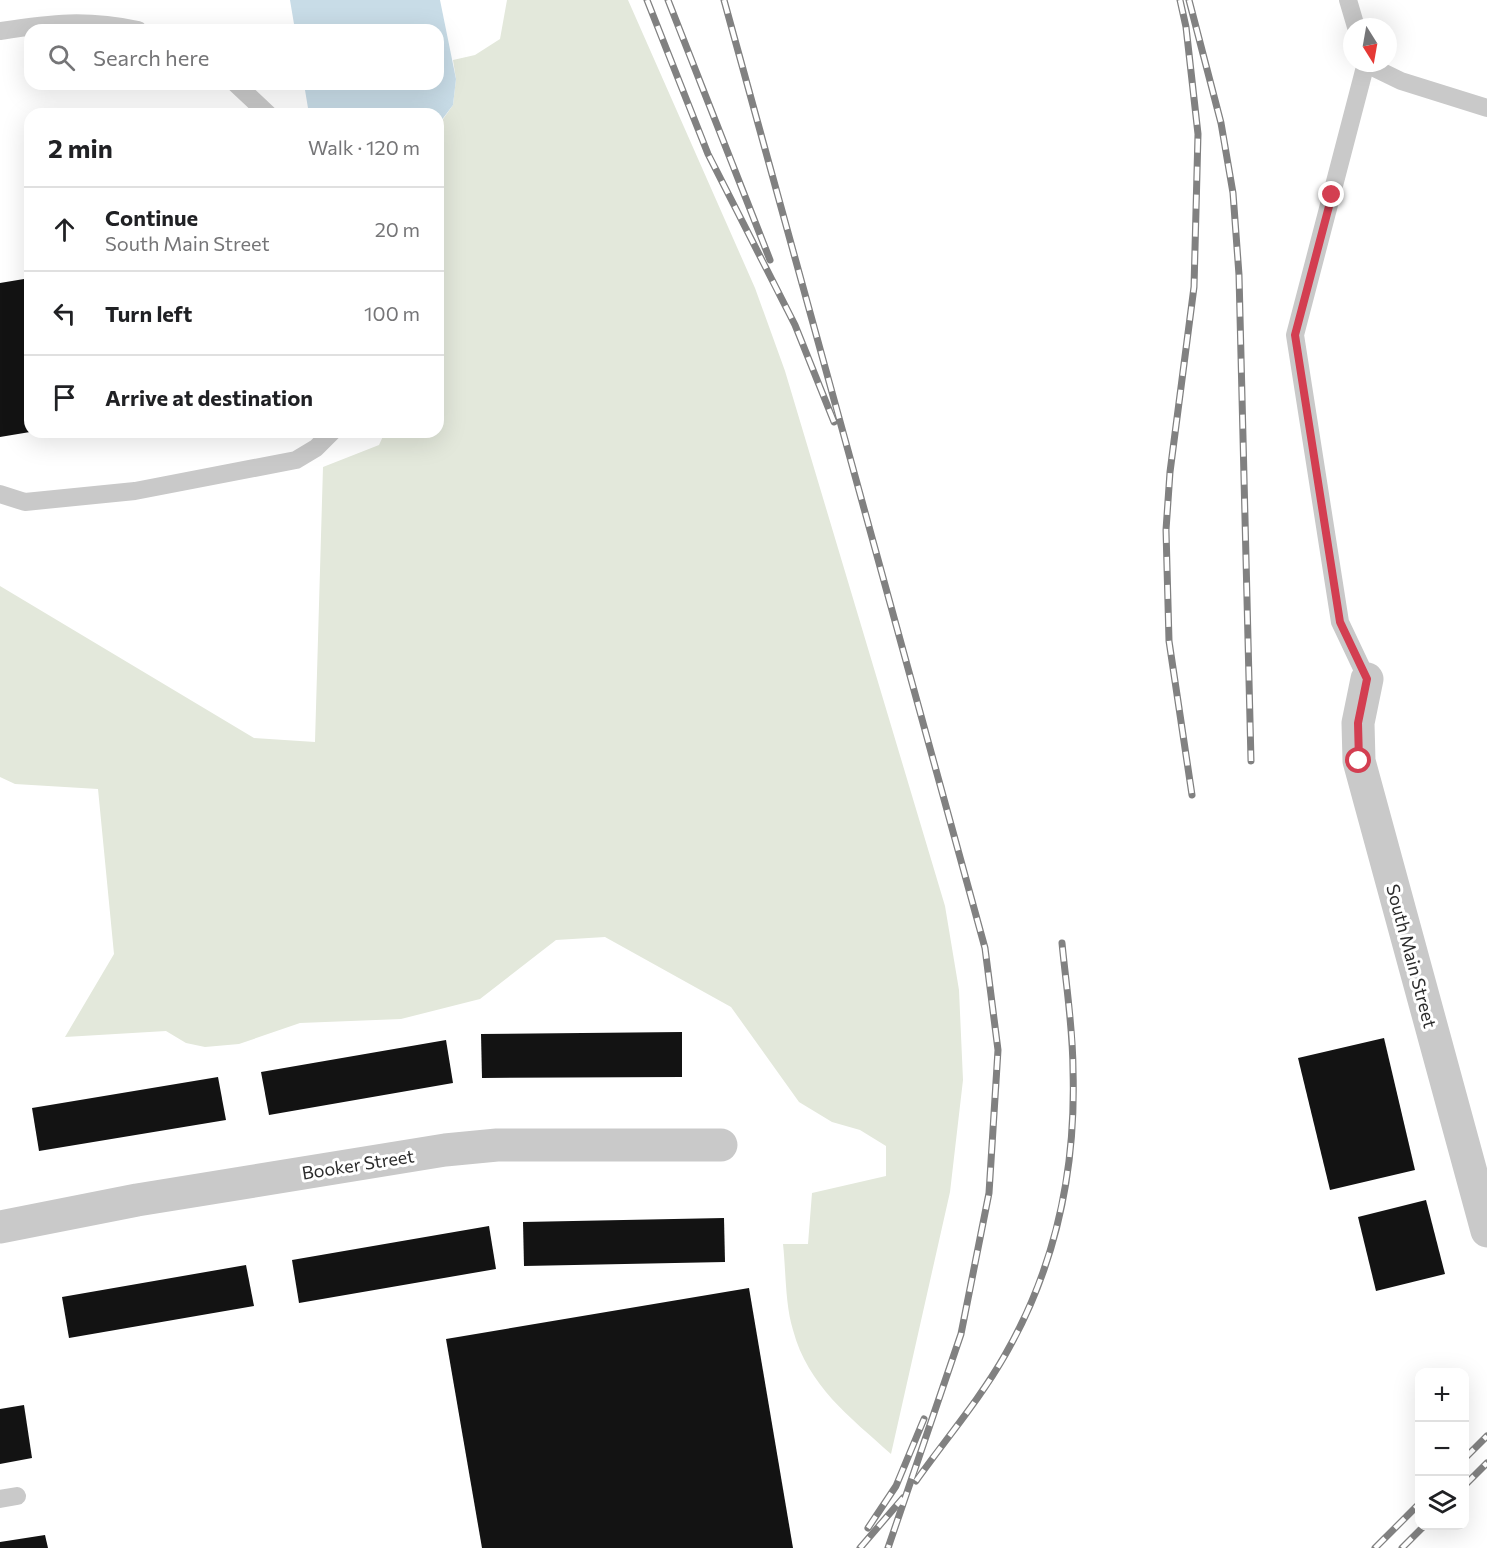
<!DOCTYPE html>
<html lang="en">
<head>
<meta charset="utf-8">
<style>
  body { margin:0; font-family:Commissioner,sans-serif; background:#f6f6f6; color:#202124 }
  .controls { position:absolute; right:18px; bottom:18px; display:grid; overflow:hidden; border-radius:12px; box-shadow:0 6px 24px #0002 }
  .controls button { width:54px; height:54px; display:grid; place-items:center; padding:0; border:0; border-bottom:2px solid #e0e0e0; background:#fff; color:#202124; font:30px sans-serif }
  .compass { position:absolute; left:1343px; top:18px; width:54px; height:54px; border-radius:50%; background:#fff; box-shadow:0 6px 24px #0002; rotate:169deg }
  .stop { position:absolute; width:18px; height:18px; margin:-14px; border:4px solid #d33e51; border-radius:50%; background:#fff }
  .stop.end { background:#d33e51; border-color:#fff; box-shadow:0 2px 6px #0008 }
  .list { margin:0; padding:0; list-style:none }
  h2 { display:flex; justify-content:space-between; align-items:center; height:78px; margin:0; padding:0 24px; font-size:26px }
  h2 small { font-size:20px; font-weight:400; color:#757577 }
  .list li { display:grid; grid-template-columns:39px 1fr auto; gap:18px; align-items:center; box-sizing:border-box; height:84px; padding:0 24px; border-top:2px solid #e0e0e0 }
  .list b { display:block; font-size:22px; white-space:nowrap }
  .list p { margin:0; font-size:20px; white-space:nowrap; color:#757577 }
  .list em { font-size:20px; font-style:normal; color:#757577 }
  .icon { flex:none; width:33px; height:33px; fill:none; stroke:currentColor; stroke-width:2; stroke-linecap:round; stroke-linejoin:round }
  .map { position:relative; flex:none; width:1487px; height:1548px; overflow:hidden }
  .search { position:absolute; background:#fff; box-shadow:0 6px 24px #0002; left:24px; top:24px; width:420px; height:66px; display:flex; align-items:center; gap:15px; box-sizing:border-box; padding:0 21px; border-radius:18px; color:#757577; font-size:22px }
  .panel { position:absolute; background:#fff; box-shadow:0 6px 24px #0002; left:24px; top:108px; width:420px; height:330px; border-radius:18px }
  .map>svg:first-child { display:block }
  .green { fill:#e3e8db }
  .water { fill:#c8dce7 }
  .building { fill:#131313 }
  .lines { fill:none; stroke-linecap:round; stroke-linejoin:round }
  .lane { stroke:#c9c9c9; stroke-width:18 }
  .street { stroke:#c9c9c9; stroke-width:33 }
  .rail-casing { stroke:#818181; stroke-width:7 }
  .rail { stroke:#fff; stroke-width:4.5; stroke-dasharray:14; stroke-linecap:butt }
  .route { stroke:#d33e51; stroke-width:8 }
  .labels { text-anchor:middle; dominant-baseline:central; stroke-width:6; stroke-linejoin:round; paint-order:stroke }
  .street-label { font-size:18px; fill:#2c2c2c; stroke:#fff }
</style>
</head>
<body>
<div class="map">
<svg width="1487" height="1548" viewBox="0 0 1487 1548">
  <rect width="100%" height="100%" fill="#fff"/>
  <path class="green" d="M507 0H628L755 288 785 371 945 906 959 990 963 1080 950 1192 891 1454C850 1417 808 1386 793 1330 785 1304 786 1271 783 1244H808L812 1193 886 1176V1146L860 1130 832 1122 799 1102 731 1007 605 937 556 940 480 999 401 1019 300 1023 239 1044 205 1047 186 1043 166 1031 65 1037 114 954 98 789 15 784 0 777V586L254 738 315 742 323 467 379 445 385 432H438V218L441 122 453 105 456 79 453 60 475 55 500 39Z"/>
  <polygon class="water" points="290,0 440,0 456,79 453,105 441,121 438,122 438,114 309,114 304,84 438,84 438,30 295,30"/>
  <g class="building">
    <polygon points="30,278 30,432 0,437 0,283"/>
    <polygon points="682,1032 682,1077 482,1078 481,1034"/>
    <polygon points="1384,1038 1415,1170 1330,1190 1298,1058"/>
    <polygon points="446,1040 453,1083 269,1115 261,1072"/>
    <polygon points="218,1077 226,1120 39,1151 32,1108"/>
    <polygon points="1426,1200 1445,1274 1376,1291 1358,1217"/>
    <polygon points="724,1218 725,1262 524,1266 523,1222"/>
    <polygon points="489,1226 496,1269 299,1303 292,1260"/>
    <polygon points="246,1265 254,1306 69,1338 62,1297"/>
    <polygon points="749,1288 793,1548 482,1548 446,1339"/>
    <polygon points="24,1405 32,1458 0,1464 0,1409"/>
    <polygon points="45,1535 48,1548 0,1548 0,1542"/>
  </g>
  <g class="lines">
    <g class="lane">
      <polyline points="1348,0 1356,27"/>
      <path d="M0 31C52 23 86 19 138 30"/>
      <polyline points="1366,63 1295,335 1340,622 1367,679"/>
      <polyline points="1366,64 1401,81 1487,108"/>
      <polyline points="236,84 268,114"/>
      <polyline points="0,494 25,502 135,491 296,460 316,448 332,432"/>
      <polyline points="0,1499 17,1496"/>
    </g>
    <g class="street">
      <polyline points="1367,679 1358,723 1359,761 1487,1231"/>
      <polyline points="0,1227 137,1200 445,1150 497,1145 721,1145"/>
    </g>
    <g class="rail-casing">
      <g id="rail">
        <polyline points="647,0 708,154 795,325 834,422"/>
        <polyline points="668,0 770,260"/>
        <polyline points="724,0 985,948 998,1050 989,1193 961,1334 888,1548"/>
        <polyline points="1180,0 1186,27 1198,134 1194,287 1170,472 1166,530 1169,641 1192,795"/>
        <polyline points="1189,0 1221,123 1233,193 1239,275 1251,761"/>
        <polyline points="1464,1459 1487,1436"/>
        <path d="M916 1481C945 1440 980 1399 1005 1355 1055 1268 1076 1170 1073 1070 1073 1028 1066 985 1062 943"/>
        <polyline points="1464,1486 1487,1463"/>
        <polyline points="868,1528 896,1486 924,1419"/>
        <polyline points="860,1548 903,1498"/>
        <polyline points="1375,1548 1420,1503"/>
        <polyline points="1402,1548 1424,1526"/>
      </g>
    </g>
    <use href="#rail" class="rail"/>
  </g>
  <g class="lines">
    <polyline class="route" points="1332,195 1295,335 1340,622 1367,679 1358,723 1359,761"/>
  </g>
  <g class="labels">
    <g class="street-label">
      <text transform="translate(1412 956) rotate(75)">South Main Street</text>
      <text transform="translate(358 1164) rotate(-9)">Booker Street</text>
    </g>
  </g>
</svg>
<div class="controls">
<button>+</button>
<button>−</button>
<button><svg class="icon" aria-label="layers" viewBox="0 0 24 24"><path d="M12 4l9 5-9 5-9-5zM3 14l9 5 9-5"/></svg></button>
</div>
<svg class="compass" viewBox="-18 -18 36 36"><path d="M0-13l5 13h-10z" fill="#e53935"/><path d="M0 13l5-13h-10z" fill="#757577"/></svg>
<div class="stop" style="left:1359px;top:761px"></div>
<div class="stop end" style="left:1332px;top:195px"></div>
<div class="search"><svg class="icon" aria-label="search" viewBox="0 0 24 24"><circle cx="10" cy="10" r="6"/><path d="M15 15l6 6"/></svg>Search here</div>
<section class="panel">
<h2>2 min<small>Walk · 120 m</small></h2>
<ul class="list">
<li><svg class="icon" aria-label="ahead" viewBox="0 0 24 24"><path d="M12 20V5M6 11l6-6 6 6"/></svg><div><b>Continue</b><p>South Main Street</p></div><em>20 m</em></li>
<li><svg class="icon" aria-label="left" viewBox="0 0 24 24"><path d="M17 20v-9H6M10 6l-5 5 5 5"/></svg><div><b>Turn left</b></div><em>100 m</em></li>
<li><svg class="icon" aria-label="arrive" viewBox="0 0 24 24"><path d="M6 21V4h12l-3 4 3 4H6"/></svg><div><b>Arrive at destination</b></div></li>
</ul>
</section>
</div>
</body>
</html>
